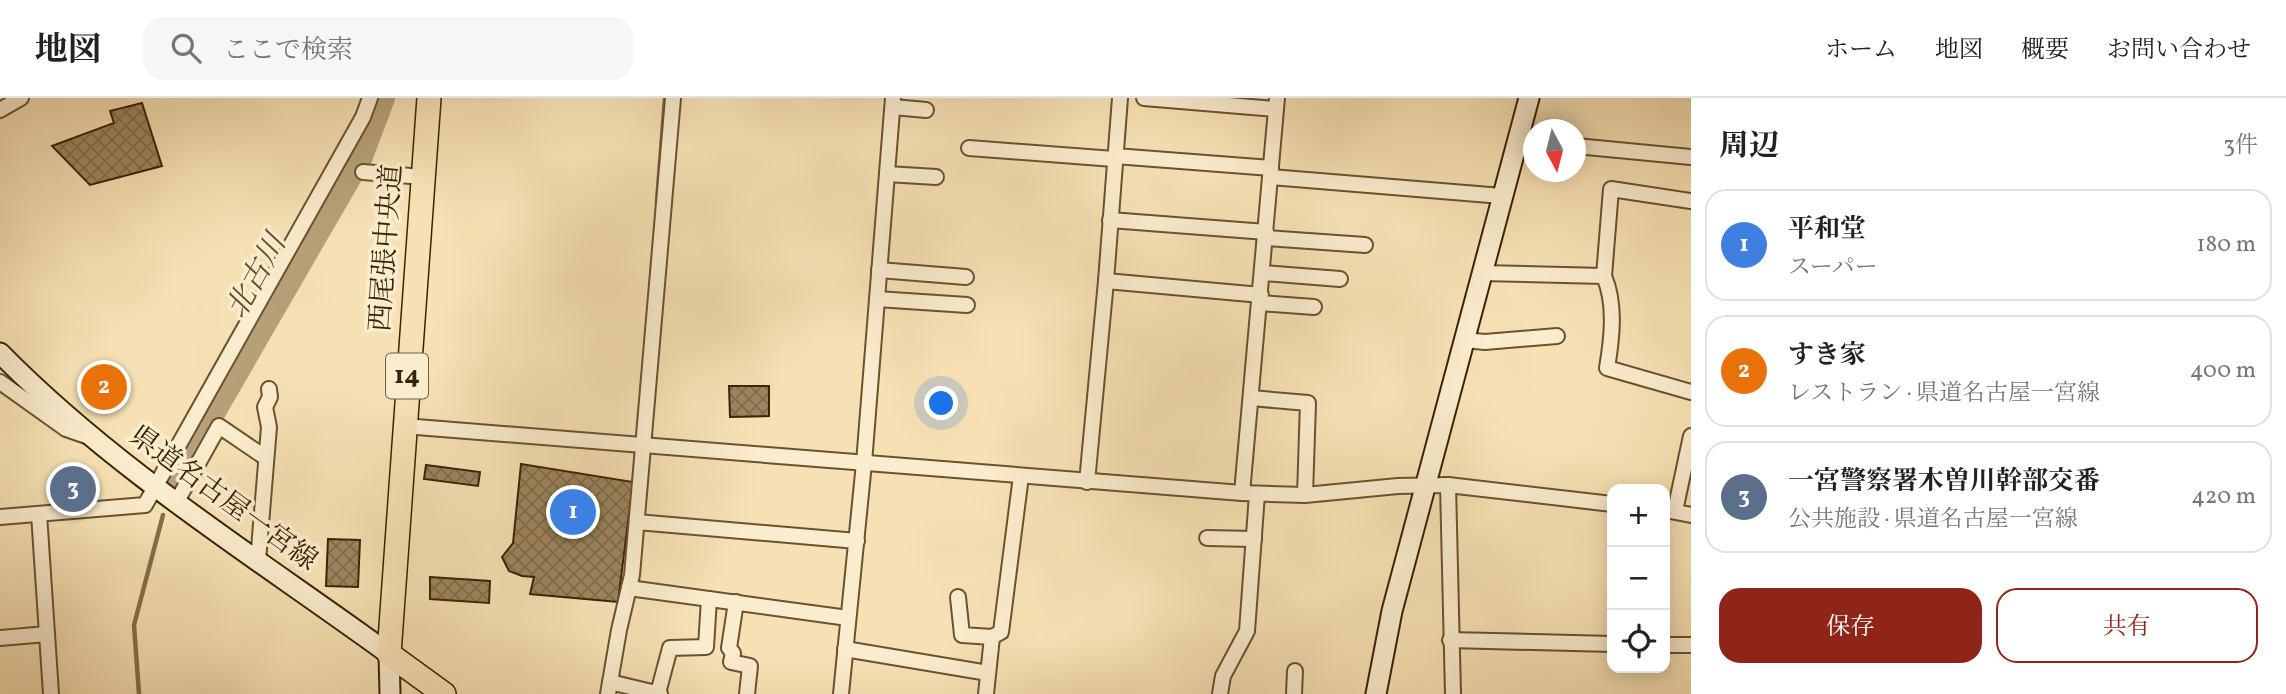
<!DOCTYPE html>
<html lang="ja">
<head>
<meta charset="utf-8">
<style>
  body { margin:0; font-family:Vollkorn,"Noto Serif JP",serif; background:#f6f6f6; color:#222 }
  .controls { position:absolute; right:21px; bottom:21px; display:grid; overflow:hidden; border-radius:14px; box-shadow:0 4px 18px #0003 }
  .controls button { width:63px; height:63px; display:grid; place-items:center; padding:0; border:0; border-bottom:2px solid #e0e0e0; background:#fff; color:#222; font:35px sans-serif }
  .compass { position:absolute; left:1523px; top:21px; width:63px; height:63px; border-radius:50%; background:#fff; box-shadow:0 4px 18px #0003; rotate:173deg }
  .you { position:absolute; left:942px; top:306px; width:24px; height:24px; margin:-18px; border:5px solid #fff; border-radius:50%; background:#1a73e8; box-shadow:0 0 0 10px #1a73e833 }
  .badge { display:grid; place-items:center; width:46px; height:46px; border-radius:50%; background:#8f2418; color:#fff; font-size:23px; font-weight:700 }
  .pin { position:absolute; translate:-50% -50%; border:4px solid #fff; box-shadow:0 2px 7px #0006 }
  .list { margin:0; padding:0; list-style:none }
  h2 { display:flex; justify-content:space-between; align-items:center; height:91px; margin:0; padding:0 28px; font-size:30px }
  h2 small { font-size:23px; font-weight:400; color:#767676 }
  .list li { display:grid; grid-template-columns:46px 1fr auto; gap:21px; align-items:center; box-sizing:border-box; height:112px; margin:0 14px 14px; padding:0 14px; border:2px solid #e0e0e0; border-radius:21px }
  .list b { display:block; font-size:26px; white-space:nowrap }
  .list p { margin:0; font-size:23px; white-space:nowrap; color:#767676 }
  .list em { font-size:23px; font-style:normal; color:#767676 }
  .actions { display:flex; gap:14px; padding:21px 28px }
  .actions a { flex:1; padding:16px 0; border:2px solid #8f2418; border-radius:21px; text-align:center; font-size:24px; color:#8f2418 }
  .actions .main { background:#8f2418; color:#fff }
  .icon { flex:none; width:38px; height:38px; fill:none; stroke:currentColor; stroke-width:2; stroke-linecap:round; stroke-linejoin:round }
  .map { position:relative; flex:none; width:1691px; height:596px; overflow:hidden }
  header { display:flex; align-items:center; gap:42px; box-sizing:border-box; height:98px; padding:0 35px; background:#fff; border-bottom:2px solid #e0e0e0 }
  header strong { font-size:33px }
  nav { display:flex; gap:38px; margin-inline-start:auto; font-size:24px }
  .search { width:490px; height:63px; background:#f6f6f6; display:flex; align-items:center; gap:18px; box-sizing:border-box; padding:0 24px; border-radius:21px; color:#767676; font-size:26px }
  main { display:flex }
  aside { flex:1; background:#fff }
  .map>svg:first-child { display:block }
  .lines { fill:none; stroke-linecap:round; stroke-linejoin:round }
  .stream { stroke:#866e48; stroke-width:4.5 }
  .river { stroke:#b7a077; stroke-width:24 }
  .building { fill:url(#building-cross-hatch); stroke:#3c2202; stroke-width:2 }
  .street-casing { stroke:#6b522e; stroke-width:18 }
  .secondary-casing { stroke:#3c2202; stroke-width:23 }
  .primary-casing { stroke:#3c2202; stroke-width:26 }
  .street { stroke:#faecce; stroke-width:14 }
  .secondary { stroke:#faecce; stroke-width:19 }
  .primary { stroke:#f7e1b4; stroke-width:23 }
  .labels { text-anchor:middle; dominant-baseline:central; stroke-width:7; stroke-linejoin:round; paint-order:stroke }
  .shield { fill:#faecce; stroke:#755f3f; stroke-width:2 }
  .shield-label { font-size:26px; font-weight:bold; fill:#3c2202 }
  .street-label { font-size:28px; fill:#3c2202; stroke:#faecce }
  .water-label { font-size:30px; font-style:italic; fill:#674e2b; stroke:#faecce }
</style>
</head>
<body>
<header>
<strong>地図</strong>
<div class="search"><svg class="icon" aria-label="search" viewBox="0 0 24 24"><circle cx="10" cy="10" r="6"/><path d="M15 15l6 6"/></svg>ここで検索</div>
<nav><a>ホーム</a><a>地図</a><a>概要</a><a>お問い合わせ</a></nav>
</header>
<main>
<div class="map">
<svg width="1691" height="596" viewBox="0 0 1691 596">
  <defs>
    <pattern id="building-cross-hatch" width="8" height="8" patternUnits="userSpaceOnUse" patternTransform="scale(1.75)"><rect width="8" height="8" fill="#9d855f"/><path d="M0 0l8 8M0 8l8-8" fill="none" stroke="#816c4c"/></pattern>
  </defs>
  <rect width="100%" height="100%" fill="#f7e1b4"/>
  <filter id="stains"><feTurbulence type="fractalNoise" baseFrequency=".00286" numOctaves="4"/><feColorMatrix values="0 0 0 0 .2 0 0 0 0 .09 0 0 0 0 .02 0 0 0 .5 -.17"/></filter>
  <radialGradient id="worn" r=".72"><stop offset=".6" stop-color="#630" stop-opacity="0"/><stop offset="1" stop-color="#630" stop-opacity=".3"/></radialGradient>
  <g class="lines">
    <g class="stream">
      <polyline points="657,104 665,0"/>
      <polyline points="139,596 134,527 163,417"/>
    </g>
    <polyline class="river" points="176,385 186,362 360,61 383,0"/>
  </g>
  <g class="building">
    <polygon points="142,5 162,68 90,87 52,48 114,25 110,13"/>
    <polygon points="729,288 769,288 769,318 730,319"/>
    <polygon points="521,366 633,384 618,504 530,496 534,479 522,478 509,473 502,459 513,445"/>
    <polygon points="426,367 480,374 478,388 424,381"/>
    <polygon points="328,441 360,442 358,489 326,488"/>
    <polygon points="430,479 490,483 489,505 430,501"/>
  </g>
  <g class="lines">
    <g class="street-casing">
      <g id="street">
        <polyline points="1144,0 1276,11"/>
        <polyline points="893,9 926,12"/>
        <polyline points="0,12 21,0"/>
        <polyline points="1576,48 1691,59"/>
        <polyline points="969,50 1114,61"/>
        <polyline points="1115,58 1271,70"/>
        <polyline points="363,74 423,79"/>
        <polyline points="887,76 936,79"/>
        <polyline points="1271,79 1502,98"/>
        <polyline points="1110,122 1266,134"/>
        <polyline points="1266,140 1365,147"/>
        <polyline points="879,172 966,179"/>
        <polyline points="1263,175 1340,181"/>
        <polyline points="1481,175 1604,178 1611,91 1691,103"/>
        <path d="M1604 178C1616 206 1612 240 1607 270L1691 294"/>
        <polyline points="1106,183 1261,197"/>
        <polyline points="877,201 967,207"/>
        <polyline points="1260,205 1314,209"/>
        <polyline points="1464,242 1485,244 1557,238"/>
        <polyline points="0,284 66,331 86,338"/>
        <polyline points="1251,300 1308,305 1305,397"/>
        <polyline points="404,328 1242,395 1305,397 1398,388 1448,387 1612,406"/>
        <polyline points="1087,384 1106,183 1120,0"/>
        <polyline points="1448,387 1453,596"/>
        <polyline points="1242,395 1277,0"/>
        <polyline points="177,403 219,328 266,360"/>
        <polyline points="1665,412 1691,417"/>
        <polyline points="1675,413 1691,338"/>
        <polyline points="39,416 51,596"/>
        <polyline points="0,419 145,407 363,19 370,0"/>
        <polyline points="637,424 857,443"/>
        <polyline points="1207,440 1254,441"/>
        <polyline points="258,463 269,329 265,309 270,299 269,291"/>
        <polyline points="629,490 848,520"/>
        <polyline points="958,499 962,537 992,539"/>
        <polyline points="736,504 729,550 733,555 731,564 750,568 747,596"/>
        <polyline points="0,540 47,536"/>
        <polyline points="1450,542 1612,546"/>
        <polyline points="1665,547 1691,547"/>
        <polyline points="845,551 988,575"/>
        <polyline points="610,584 660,596"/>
        <polyline points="658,595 670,550 706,549 709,501"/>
        <polyline points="608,596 619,532 632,477 673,0"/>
        <polyline points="841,596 864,365 893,0"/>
        <polyline points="986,596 992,539 1001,534 1021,378"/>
        <polyline points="1220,596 1223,578 1247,533 1257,396"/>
        <polyline points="1294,596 1295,573"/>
      </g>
    </g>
    <g class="secondary-casing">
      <g id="secondary">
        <path d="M0 255C115 372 257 460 389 556L390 596"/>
        <polyline points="1376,596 1392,513 1529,0"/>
      </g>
    </g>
    <g class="primary-casing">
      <polyline id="primary" points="429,0 389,556 444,596"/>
    </g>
    <use href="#street" class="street"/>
    <use href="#secondary" class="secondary"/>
    <use href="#primary" class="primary"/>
  </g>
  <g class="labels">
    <rect class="shield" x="386" y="255.5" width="42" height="45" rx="5"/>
    <g class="shield-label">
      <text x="407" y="278">14</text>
    </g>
    <g class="street-label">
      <text transform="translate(387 150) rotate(-86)">西尾張中央道</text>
      <text transform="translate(223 401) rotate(36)">県道名古屋一宮線</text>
    </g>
    <g class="water-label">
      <text transform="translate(257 179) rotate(-61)">北古川</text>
    </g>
  </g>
  <rect width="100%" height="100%" filter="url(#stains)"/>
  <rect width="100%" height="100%" fill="url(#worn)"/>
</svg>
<div class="controls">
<button>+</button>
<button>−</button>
<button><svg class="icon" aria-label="locate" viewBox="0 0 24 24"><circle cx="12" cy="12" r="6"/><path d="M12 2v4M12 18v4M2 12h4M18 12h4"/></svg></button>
</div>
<svg class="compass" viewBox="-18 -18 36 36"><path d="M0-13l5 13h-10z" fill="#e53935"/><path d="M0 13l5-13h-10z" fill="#767676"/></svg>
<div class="you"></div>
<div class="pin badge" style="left:573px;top:414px;background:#3f7fe0">1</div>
<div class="pin badge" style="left:104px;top:289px;background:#e8710a">2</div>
<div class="pin badge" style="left:73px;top:391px;background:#5c6f8a">3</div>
</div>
<aside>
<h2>周辺<small>3件</small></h2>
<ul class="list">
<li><span class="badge" style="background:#3f7fe0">1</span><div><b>平和堂</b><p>スーパー</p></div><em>180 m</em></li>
<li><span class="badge" style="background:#e8710a">2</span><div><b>すき家</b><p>レストラン · 県道名古屋一宮線</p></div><em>400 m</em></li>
<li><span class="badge" style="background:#5c6f8a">3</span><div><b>一宮警察署木曽川幹部交番</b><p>公共施設 · 県道名古屋一宮線</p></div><em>420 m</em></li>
</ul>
<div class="actions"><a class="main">保存</a><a>共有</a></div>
</aside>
</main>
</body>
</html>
